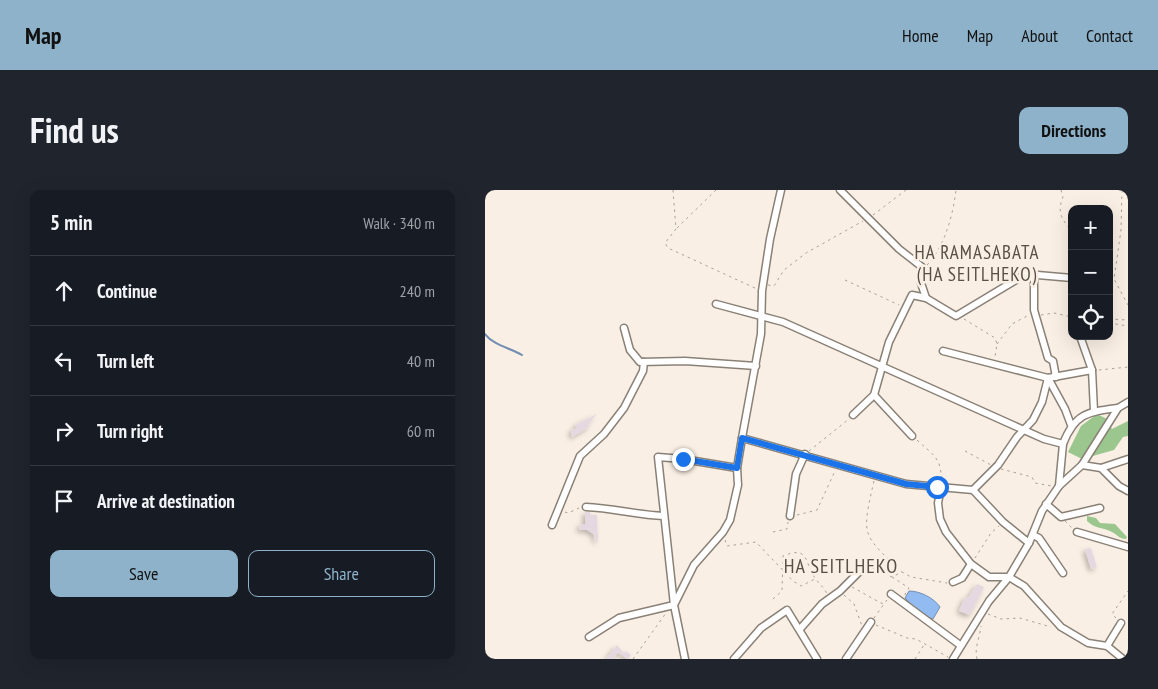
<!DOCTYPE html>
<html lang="en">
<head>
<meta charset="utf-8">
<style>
  body { margin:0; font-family:"PT Sans Narrow",sans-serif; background:#20242c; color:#f1f3f6 }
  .controls { position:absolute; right:15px; top:15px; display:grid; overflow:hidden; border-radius:10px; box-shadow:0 5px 20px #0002 }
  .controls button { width:45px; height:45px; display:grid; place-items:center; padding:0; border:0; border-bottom:1px solid #363941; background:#171b24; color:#f1f3f6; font:25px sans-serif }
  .stop { position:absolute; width:15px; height:15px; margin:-11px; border:4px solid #1a73e8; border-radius:50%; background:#fff }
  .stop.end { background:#1a73e8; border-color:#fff; box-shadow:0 1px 5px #0008 }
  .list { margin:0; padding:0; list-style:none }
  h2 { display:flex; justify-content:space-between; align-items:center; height:65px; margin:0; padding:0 20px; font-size:21px }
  h2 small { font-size:16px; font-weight:400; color:#9ea1a6 }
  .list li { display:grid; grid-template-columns:32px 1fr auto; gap:15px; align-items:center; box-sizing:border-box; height:70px; padding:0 20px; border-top:1px solid #363941 }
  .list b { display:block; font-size:19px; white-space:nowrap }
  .list em { font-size:16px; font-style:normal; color:#9ea1a6 }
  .actions { display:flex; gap:10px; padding:15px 20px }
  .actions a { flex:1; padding:11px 0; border:1px solid #8db2ca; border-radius:10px; text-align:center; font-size:18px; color:#8db2ca }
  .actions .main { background:#8db2ca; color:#111 }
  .icon { flex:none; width:28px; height:28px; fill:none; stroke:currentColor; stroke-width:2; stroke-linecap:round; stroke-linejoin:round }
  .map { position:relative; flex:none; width:643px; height:469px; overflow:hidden; border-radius:10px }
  header { display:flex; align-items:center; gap:30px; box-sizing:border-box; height:70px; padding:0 25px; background:#8db2ca; color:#111 }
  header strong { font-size:24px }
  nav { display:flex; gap:28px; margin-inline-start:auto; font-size:18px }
  .intro { display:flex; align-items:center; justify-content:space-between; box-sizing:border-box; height:120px; padding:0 30px }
  h1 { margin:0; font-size:35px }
  .button { padding:12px 22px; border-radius:10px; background:#8db2ca; color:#111; font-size:18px; font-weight:700 }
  main { display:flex; gap:30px; padding:0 30px }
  aside { flex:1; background:#171b24; border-radius:10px; box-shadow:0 5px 20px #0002 }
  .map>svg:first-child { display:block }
  .forest { fill:#9bc68e }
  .water { fill:#92bbf1; stroke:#728db2 }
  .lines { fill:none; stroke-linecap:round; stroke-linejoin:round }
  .stream { stroke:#728db2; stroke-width:2 }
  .building { fill:#e6d8e0; filter:url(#shadow) }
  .minor-casing { stroke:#8a8176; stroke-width:9 }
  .path { stroke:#aaa199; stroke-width:1; stroke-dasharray:2.5 4; stroke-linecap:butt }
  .minor { stroke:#fff; stroke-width:6 }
  .route { stroke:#1a73e8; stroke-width:6 }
  .labels { text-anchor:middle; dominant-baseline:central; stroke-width:5; stroke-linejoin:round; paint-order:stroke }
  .neighbourhood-label { font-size:19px; letter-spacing:1px; fill:#584f46; stroke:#faefe4 }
  .quarter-label { font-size:20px; letter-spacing:1px; fill:#584f46; stroke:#faefe4 }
</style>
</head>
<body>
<header>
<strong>Map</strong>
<nav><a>Home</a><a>Map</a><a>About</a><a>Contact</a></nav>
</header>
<div class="intro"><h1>Find us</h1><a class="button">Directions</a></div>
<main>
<aside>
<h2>5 min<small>Walk · 340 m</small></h2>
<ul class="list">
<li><svg class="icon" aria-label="ahead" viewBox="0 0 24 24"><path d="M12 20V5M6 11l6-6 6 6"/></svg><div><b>Continue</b></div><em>240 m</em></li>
<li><svg class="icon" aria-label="left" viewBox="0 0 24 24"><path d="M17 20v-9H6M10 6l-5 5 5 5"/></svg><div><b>Turn left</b></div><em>40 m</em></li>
<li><svg class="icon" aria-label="right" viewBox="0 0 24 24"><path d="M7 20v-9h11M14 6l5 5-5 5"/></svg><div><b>Turn right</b></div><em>60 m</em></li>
<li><svg class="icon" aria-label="arrive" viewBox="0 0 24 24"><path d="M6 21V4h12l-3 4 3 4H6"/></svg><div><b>Arrive at destination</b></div></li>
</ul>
<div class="actions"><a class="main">Save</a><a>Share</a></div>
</aside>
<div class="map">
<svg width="643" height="469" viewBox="0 0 643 469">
  <defs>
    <filter id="shadow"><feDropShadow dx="-2.5" dy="2.5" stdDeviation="2.5" flood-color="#0004"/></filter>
  </defs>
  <rect width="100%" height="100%" fill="#faefe4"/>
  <g class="forest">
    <polygon points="612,224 622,229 627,239 643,231 643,246 638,247 629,260 597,269 583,262 596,236"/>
    <path d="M602 326 611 328 615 333 630 334 642 347 641 349C634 349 633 345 627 342 618 337 610 339 602 331Z"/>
  </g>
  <path class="water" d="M424 401C435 401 449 408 455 417L448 429 445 428 434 422 420 408Z"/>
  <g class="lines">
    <path class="stream" d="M0 144C8 155 25 158 37 165"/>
  </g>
  <g class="building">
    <polygon points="112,224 103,234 104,237 87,247 86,240 92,238 90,235"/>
    <polygon points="100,322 105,322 105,325 112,325 113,351 109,350 110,345 102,340 94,340 95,334 100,335"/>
    <polygon points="606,358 612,377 606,379 600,359"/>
    <polygon points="492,394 499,397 485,425 474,421 480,407 483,408"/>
    <polygon points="132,455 139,463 141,461 146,465 143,469 133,462 127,469 121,469"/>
  </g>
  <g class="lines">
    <g class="minor-casing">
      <g id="minor">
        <polyline points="296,0 285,49 277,101 276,144 257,248 421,294 488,300 518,332 544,353"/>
        <polyline points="355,0 414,59 437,77 436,93 441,108"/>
        <polyline points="549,85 549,120 563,168 568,171 571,187"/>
        <path d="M231 114 298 132 559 249 578 254C590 223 603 222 633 218"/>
        <polyline points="139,138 145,160 155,172 200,171 271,176"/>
        <polyline points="595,146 607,180 609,221"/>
        <polyline points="458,161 563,188 607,180"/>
        <polyline points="389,205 427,246"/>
        <polyline points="368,225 389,205 404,152 427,105 441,108 471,126 541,84 587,88"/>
        <polyline points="597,275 616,278 634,296 643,301"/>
        <polyline points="616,278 643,269"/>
        <polyline points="574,296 597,275 633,218 643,212"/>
        <polyline points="456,297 453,313 455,329 461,342 486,374 504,387 524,387 539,396 576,437 603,453 622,456 638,469"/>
        <polyline points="488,300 513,275 532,247 548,230 557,212 563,188 580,219 586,235"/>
        <polyline points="561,314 576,327 615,318"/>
        <path d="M101 317C128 318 152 325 179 326"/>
        <polyline points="305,326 311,284 320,264"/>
        <polyline points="67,335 95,266 119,244 139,218 158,181 159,172"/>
        <polyline points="592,342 643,357"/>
        <polyline points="548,345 554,348 578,383"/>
        <polyline points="468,392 477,388 486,374"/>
        <polyline points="406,404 475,455"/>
        <polyline points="315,439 337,414 355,401 376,380"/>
        <polyline points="104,447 134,428 189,415 173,267 198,269 252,278"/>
        <polyline points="622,456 636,433"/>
        <polyline points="200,469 189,415 209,375 238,342 245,330 253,295 252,278 257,248"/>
        <polyline points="249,469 276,438 302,420 332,469"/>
        <polyline points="361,469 386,432"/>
        <polyline points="468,469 504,411 524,387 544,353 557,321 574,296 578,254"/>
      </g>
    </g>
    <g class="path">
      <polyline points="188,0 191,39 180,53 183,58 272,99"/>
      <path d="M576 0 578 7C572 22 576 29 587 41"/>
      <polyline points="637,0 636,40 629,89 643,115"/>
      <polyline points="388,25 421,0"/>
      <polyline points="192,38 231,0"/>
      <path d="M442 75C460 56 468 25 471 0"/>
      <polyline points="360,90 414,115"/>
      <polyline points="283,95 289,96 299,80 321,63 378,31"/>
      <polyline points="556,125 569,123 587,127"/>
      <polyline points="479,129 510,148 512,154 510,167"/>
      <polyline points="624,129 643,130"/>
      <polyline points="624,133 643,136"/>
      <polyline points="512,154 527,134 544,125"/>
      <polyline points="614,180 643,177"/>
      <path d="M432 250C447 264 457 268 456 290"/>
      <polyline points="324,261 364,229"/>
      <polyline points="480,261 506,275"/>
      <polyline points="516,279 547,287 550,293 567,296"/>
      <path d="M389 291C376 347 377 344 417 382"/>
      <polyline points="80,322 83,323 94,318"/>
      <polyline points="312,325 332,320 350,281"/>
      <polyline points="580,331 588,339"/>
      <polyline points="288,342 302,339 303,332"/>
      <polyline points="240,350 242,356 271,352 308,391 316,396 330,389"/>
      <polyline points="490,368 506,343 514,336"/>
      <polyline points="381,378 385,377 407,387 417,382 426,387 462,393"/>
      <polyline points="407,387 424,398 419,406"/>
      <polyline points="367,397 396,413 399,414 402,410"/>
      <polyline points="359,405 369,414 377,436"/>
      <path d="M288 409 297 401 298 366C325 355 319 373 330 388 334 394 339 397 342 404"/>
      <polyline points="503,424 516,429 535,428 566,437"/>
      <polyline points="389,428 399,414"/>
      <polyline points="631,428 627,424 643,401"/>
      <polyline points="391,435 422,448 431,449 463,467"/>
      <polyline points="148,469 181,423"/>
      <polyline points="430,469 439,455"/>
      <path d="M492 469C489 458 495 447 496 436"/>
    </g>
    <use href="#minor" class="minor"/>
  </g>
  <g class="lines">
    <polyline class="route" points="198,269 252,278 257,248 421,294 452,297"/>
  </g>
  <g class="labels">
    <g class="neighbourhood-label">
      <text x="492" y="62">HA RAMASABATA<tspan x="492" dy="22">(HA SEITLHEKO)</tspan></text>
    </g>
    <g class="quarter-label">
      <text x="356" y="376">HA SEITLHEKO</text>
    </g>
  </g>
</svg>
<div class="controls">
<button>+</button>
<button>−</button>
<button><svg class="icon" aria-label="locate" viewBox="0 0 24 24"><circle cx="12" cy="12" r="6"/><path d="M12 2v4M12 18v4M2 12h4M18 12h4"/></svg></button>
</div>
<div class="stop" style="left:452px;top:297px"></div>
<div class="stop end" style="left:198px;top:269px"></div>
</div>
</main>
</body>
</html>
